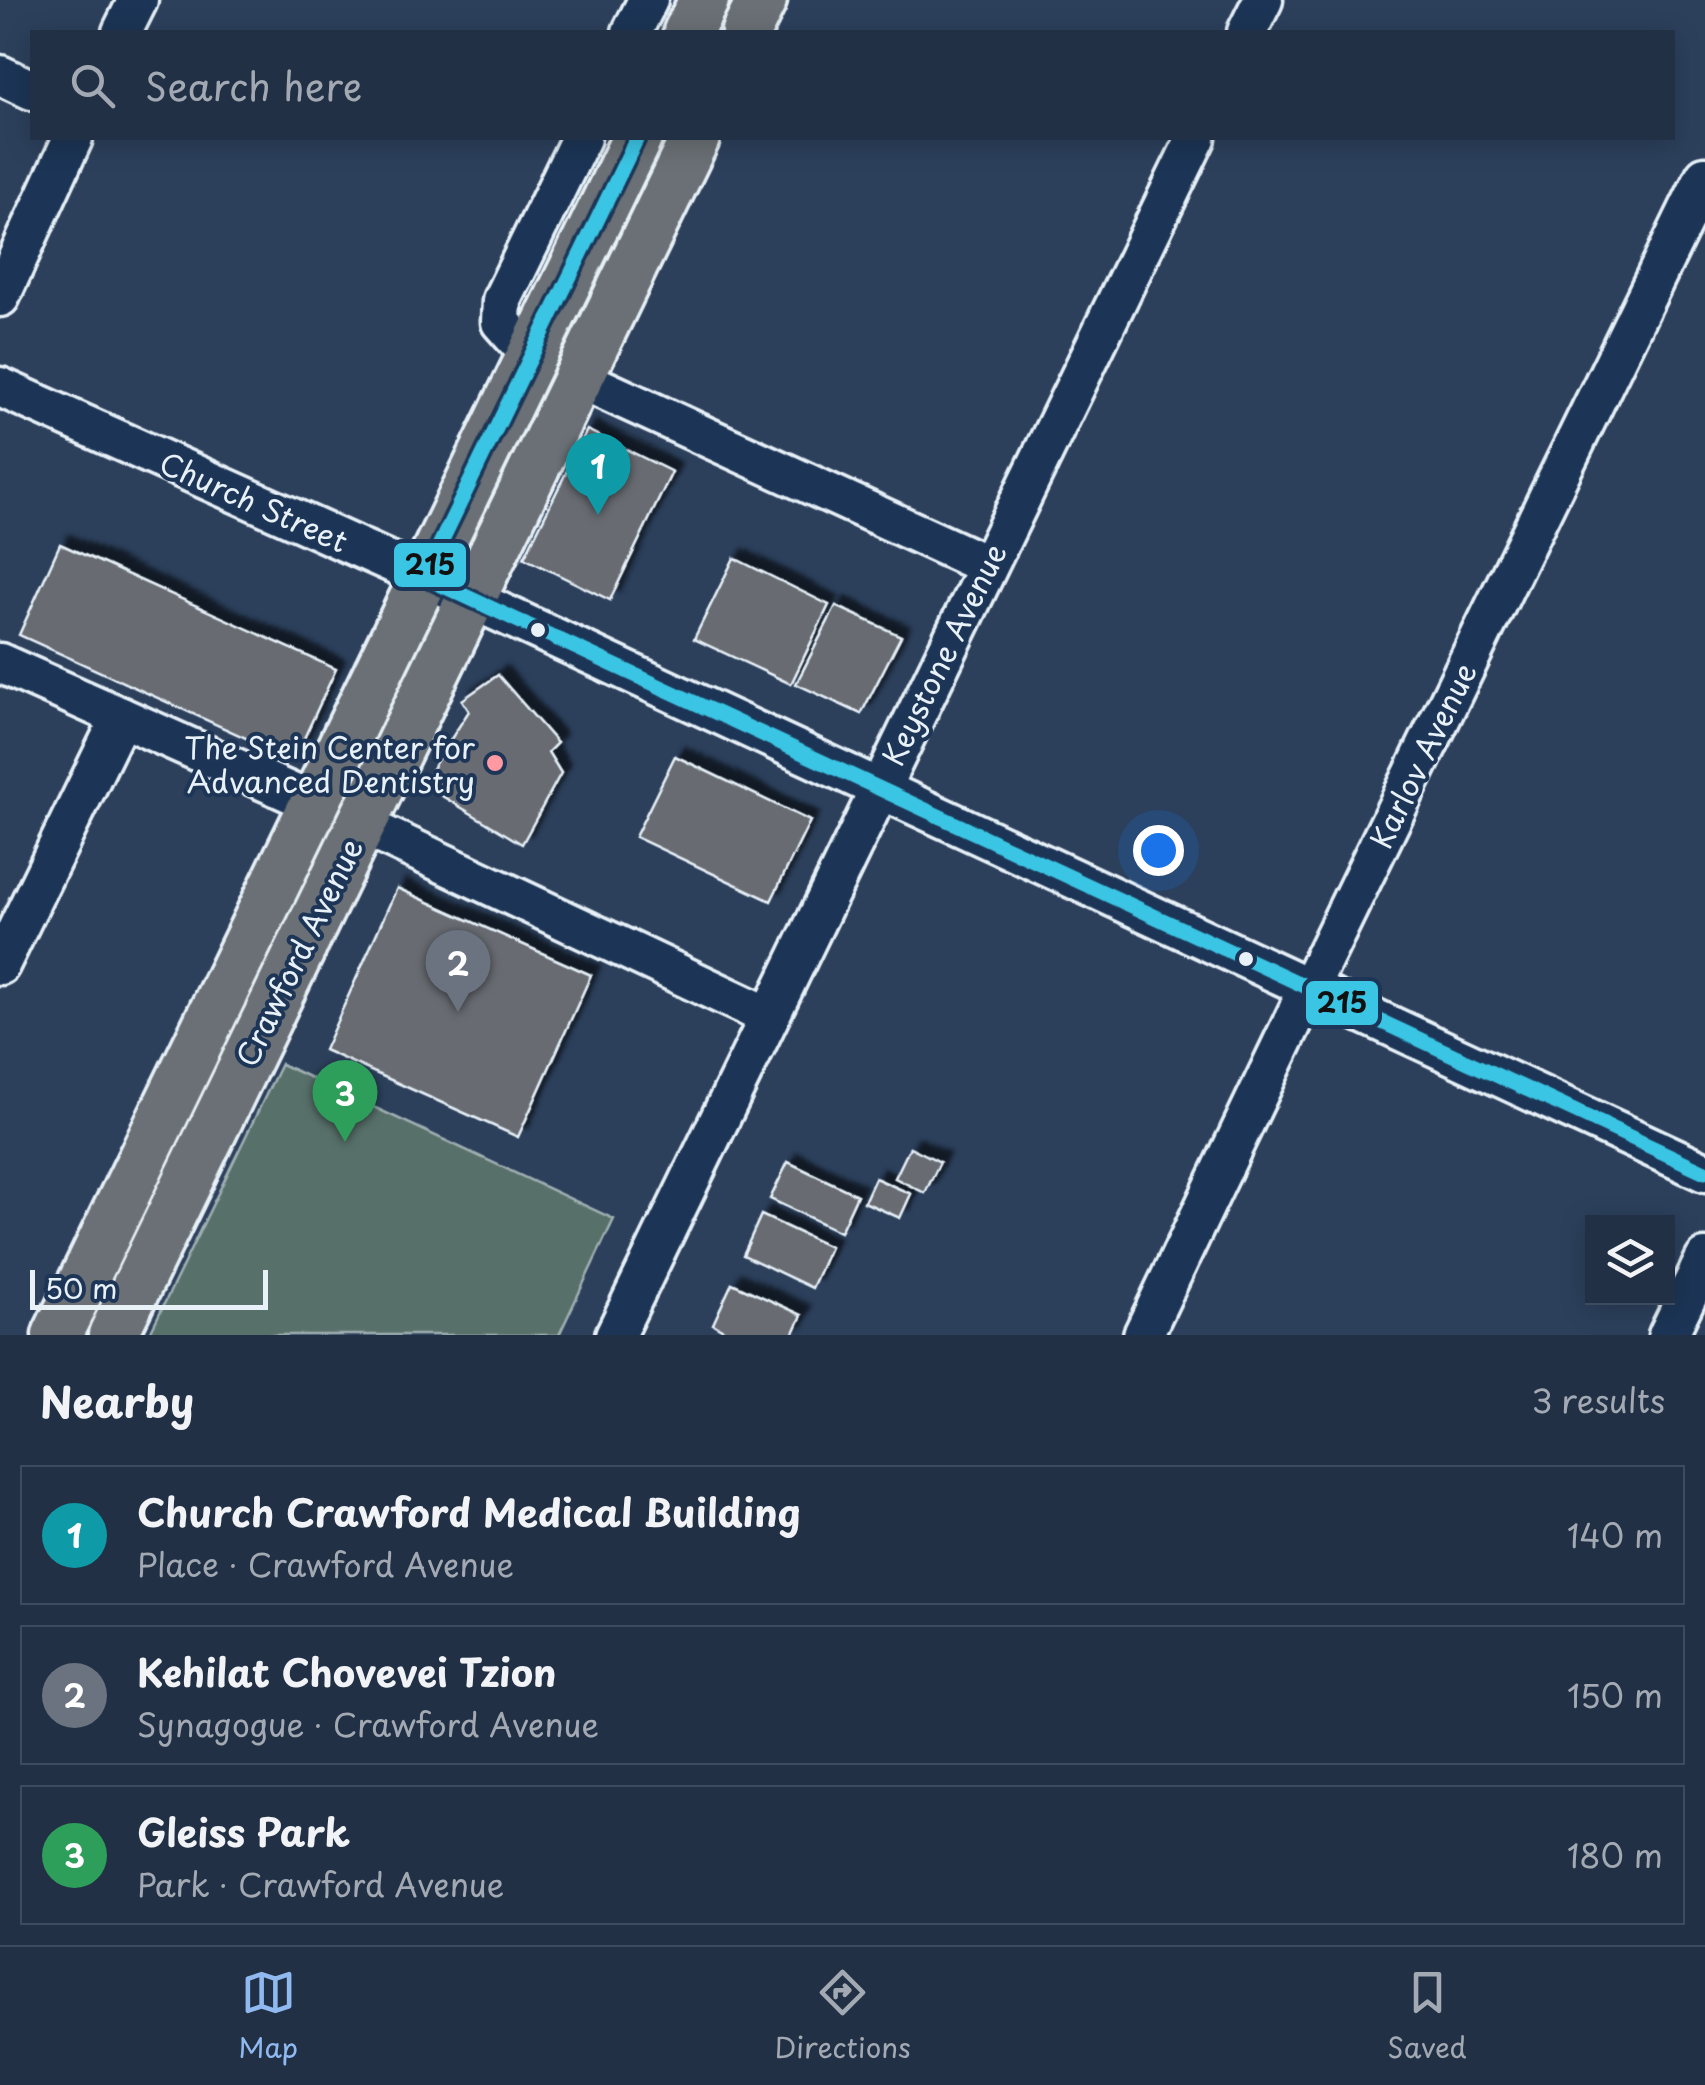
<!DOCTYPE html>
<html lang="en">
<head>
<meta charset="utf-8">
<style>
  body { margin:0; font-family:"Playpen Sans",sans-serif; background:#2d3c50; color:#f1f3f6 }
  .controls { position:absolute; right:30px; bottom:30px; display:grid; overflow:hidden; border-radius:0px; box-shadow:0 5px 25px #0003 }
  .controls button { width:90px; height:90px; display:grid; place-items:center; padding:0; border:0; border-bottom:2px solid #3e4b5e; background:#213045; color:#f1f3f6; font:50px sans-serif }
  .scale { position:absolute; left:30px; bottom:25px; width:238px; box-sizing:border-box; padding-left:10px; border:5px solid #e8f1f8; border-top:0; font-size:28px; line-height:35px; white-space:nowrap; color:#e8f1f8; -webkit-text-stroke:8px #1d3557; paint-order:stroke }
  .you { position:absolute; left:1158px; top:850px; width:35px; height:35px; margin:-25px; border:8px solid #fff; border-radius:50%; background:#1a73e8; box-shadow:0 0 0 15px #1a73e833 }
  .badge { display:grid; place-items:center; width:65px; height:65px; border-radius:50%; background:#90b9f0; color:#fff; font-size:32px; font-weight:700 }
  .pin { position:absolute; translate:-50% -82px; filter:drop-shadow(0 2px 5px #0008) }
  .pin::after { content:''; position:absolute; top:52px; width:35px; height:30px; background:inherit; clip-path:polygon(0 0,100% 0,50% 100%) }
  .list { margin:0; padding:0; list-style:none }
  h2 { display:flex; justify-content:space-between; align-items:center; height:130px; margin:0; padding:0 40px; font-size:42px }
  h2 small { font-size:32px; font-weight:400; color:#a2a9b3 }
  .list li { display:grid; grid-template-columns:65px 1fr auto; gap:30px; align-items:center; box-sizing:border-box; height:140px; margin:0 20px 20px; padding:0 20px; border:2px solid #3e4b5e; border-radius:0px }
  .list b { display:block; font-size:38px; white-space:nowrap }
  .list p { margin:0; font-size:32px; white-space:nowrap; color:#a2a9b3 }
  .list em { font-size:32px; font-style:normal; color:#a2a9b3 }
  .icon { flex:none; width:55px; height:55px; fill:none; stroke:currentColor; stroke-width:2; stroke-linecap:round; stroke-linejoin:round }
  .map { position:relative; flex:none; width:1705px; height:1335px; overflow:hidden }
  .search { position:absolute; background:#213045; box-shadow:0 5px 25px #0003; left:30px; right:30px; top:30px; height:110px; display:flex; align-items:center; gap:25px; box-sizing:border-box; padding:0 35px; border-radius:0px; color:#a2a9b3; font-size:38px }
  .sheet { height:610px; background:#213045 }
  nav { display:flex; justify-content:space-around; align-items:center; box-sizing:border-box; height:140px; border-top:2px solid #3e4b5e; background:#213045; font-size:28px; color:#a2a9b3 }
  nav a { display:grid; justify-items:center; gap:5px }
  nav .on { color:#90b9f0 }
  .map>svg:first-child { display:block }
  .green { fill:#586f6b; stroke:#a0b0b2; stroke-width:2.5 }
  .building { fill:#686c72; stroke:#e8f1f8; stroke-width:2.5; filter:url(#shadow) }
  .lines { fill:none; stroke-linecap:round; stroke-linejoin:round }
  .minor-casing { stroke:#e8f1f8; stroke-width:45 }
  .major-casing { stroke:#e8f1f8; stroke-width:55 }
  .minor { stroke:#1d3557; stroke-width:38 }
  .major { stroke:#6b7074; stroke-width:48 }
  .bus-1-casing { stroke:#1d3557; stroke-width:22 }
  .bus-1 { stroke:#3ac5e4; stroke-width:15 }
  .bus-dot { fill:#e8f1f8; stroke:#1d3557; stroke-width:4 }
  .poi-dot { fill:#ff9aa2; stroke:#1d3557; stroke-width:4 }
  .labels { text-anchor:middle; dominant-baseline:central; stroke-width:8; stroke-linejoin:round; paint-order:stroke }
  .street-label { font-size:30px; fill:#e8f1f8; stroke:#1d3557 }
  .poi-label { font-size:30px; fill:#e8f1f8; stroke:#1d3557; text-anchor:end }
  .line-badge { stroke:#1d3557; stroke-width:4 }
  .pale-badge-label { font-size:28px; text-anchor:middle; font-weight:bold; fill:#111 }
</style>
</head>
<body>
<div class="map">
<svg width="1705" height="1335" viewBox="0 0 1705 1335">
  <defs>
    <filter id="shadow"><feDropShadow dx="9" dy="-9" stdDeviation="2.5" flood-color="#0009"/></filter>
  </defs>
  <rect width="100%" height="100%" fill="#2c405c"/>
  <filter id="ink" filterUnits="userSpaceOnUse"><feTurbulence type="fractalNoise" baseFrequency=".01" numOctaves="2"/><feDisplacementMap in="SourceGraphic" scale="20" xChannelSelector="R" yChannelSelector="G"/><feConvolveMatrix kernelMatrix="1 2 1 2 8 2 1 2 1" color-interpolation-filters="sRGB"/></filter>
  <g filter="url(#ink)">
    <polygon class="green" points="281,1064 614,1219 559,1335 149,1335"/>
    <g class="building">
      <polygon points="587,430 672,472 610,600 524,558"/>
      <polygon points="60,544 336,669 294,760 19,635"/>
      <polygon points="734,558 829,605 791,684 694,639"/>
      <polygon points="836,606 901,636 861,714 796,684"/>
      <polygon points="498,675 557,743 548,752 561,773 522,844 422,784 469,711 462,700"/>
      <polygon points="675,756 810,821 771,901 635,837"/>
      <polygon points="397,888 591,975 518,1137 324,1050"/>
      <polygon points="910,1147 940,1162 925,1193 895,1178"/>
      <polygon points="788,1162 857,1195 840,1232 770,1199"/>
      <polygon points="875,1178 911,1194 900,1218 864,1202"/>
      <polygon points="761,1215 830,1247 812,1288 743,1255"/>
      <polygon points="732,1283 802,1315 793,1335 732,1335 713,1324"/>
    </g>
    <g class="lines">
      <g class="minor-casing">
        <g id="minor">
          <polyline points="122,32 138,0"/>
          <polyline points="632,32 648,0"/>
          <polyline points="1247,32 1263,0"/>
          <polyline points="0,75 32,90"/>
          <polyline points="0,297 73,138"/>
          <polyline points="531,356 501,322 502,300 581,138"/>
          <polyline points="578,378 986,565"/>
          <polyline points="0,387 424,577 1705,1172"/>
          <polyline points="0,663 314,803"/>
          <polyline points="360,824 768,1016"/>
          <polyline points="0,965 121,717"/>
          <polyline points="615,1335 1196,138"/>
          <polyline points="1143,1335 1309,988 1705,176"/>
          <polyline points="1668,1335 1705,1259"/>
        </g>
      </g>
      <g class="major-casing">
        <g id="major">
          <polyline points="688,32 704,0"/>
          <polyline points="746,32 762,0"/>
          <polyline points="57,1335 637,138"/>
          <polyline points="113,1335 695,138"/>
        </g>
      </g>
      <use href="#minor" class="minor"/>
      <use href="#major" class="major"/>
      <g class="bus-1-casing">
        <polyline id="bus-1" points="637,138 424,577 1705,1172"/>
      </g>
      <use href="#bus-1" class="bus-1"/>
    </g>
  </g>
  <g class="bus-dot">
    <circle cx="538" cy="630" r="9"/>
    <circle cx="1246" cy="959" r="9"/>
  </g>
  <circle class="poi-dot" cx="495" cy="763" r="10"/>
  <g class="labels">
    <g class="street-label">
      <text transform="translate(254 501) rotate(24)">Church Street</text>
      <text transform="translate(943 654) rotate(-64)">Keystone Avenue</text>
      <text transform="translate(1422 755) rotate(-64)">Karlov Avenue</text>
      <text transform="translate(298 952) rotate(-64)">Crawford Avenue</text>
    </g>
    <g class="poi-label">
      <text x="475" y="746">The Stein Center for<tspan x="475" dy="34">Advanced Dentistry</tspan></text>
    </g>
  </g>
  <g class="line-badge">
    <rect x="392" y="541" width="76" height="48" rx="10" fill="#3ac5e4"/>
    <rect x="1304" y="979" width="76" height="48" rx="10" fill="#3ac5e4"/>
  </g>
  <g class="pale-badge-label">
    <text x="430" y="575">215</text>
    <text x="1342" y="1013">215</text>
  </g>
</svg>
<div class="controls">
<button><svg class="icon" aria-label="layers" viewBox="0 0 24 24"><path d="M12 4l9 5-9 5-9-5zM3 14l9 5 9-5"/></svg></button>
</div>
<div class="scale">50 m</div>
<div class="you"></div>
<div class="pin badge" style="left:598px;top:515px;background:#0f9aa8">1</div>
<div class="pin badge" style="left:458px;top:1012px;background:#6b7280">2</div>
<div class="pin badge" style="left:345px;top:1142px;background:#2e9e5b">3</div>
<div class="search"><svg class="icon" aria-label="search" viewBox="0 0 24 24"><circle cx="10" cy="10" r="6"/><path d="M15 15l6 6"/></svg>Search here</div>
</div>
<section class="sheet">
<h2>Nearby<small>3 results</small></h2>
<ul class="list">
<li><span class="badge" style="background:#0f9aa8">1</span><div><b>Church Crawford Medical Building</b><p>Place · Crawford Avenue</p></div><em>140 m</em></li>
<li><span class="badge" style="background:#6b7280">2</span><div><b>Kehilat Chovevei Tzion</b><p>Synagogue · Crawford Avenue</p></div><em>150 m</em></li>
<li><span class="badge" style="background:#2e9e5b">3</span><div><b>Gleiss Park</b><p>Park · Crawford Avenue</p></div><em>180 m</em></li>
</ul>
</section>
<nav>
<a class="on"><svg class="icon" aria-label="map" viewBox="0 0 24 24"><path d="M3 6l6-2 6 2 6-2v14l-6 2-6-2-6 2zM9 4v14M15 6v14"/></svg>Map</a>
<a><svg class="icon" aria-label="directions" viewBox="0 0 24 24"><path d="M12 3l9 9-9 9-9-9zM9 14v-3h6M13 9l2 2-2 2"/></svg>Directions</a>
<a><svg class="icon" aria-label="saved" viewBox="0 0 24 24"><path d="M7 4h10v16l-5-4-5 4z"/></svg>Saved</a>
</nav>
</body>
</html>
